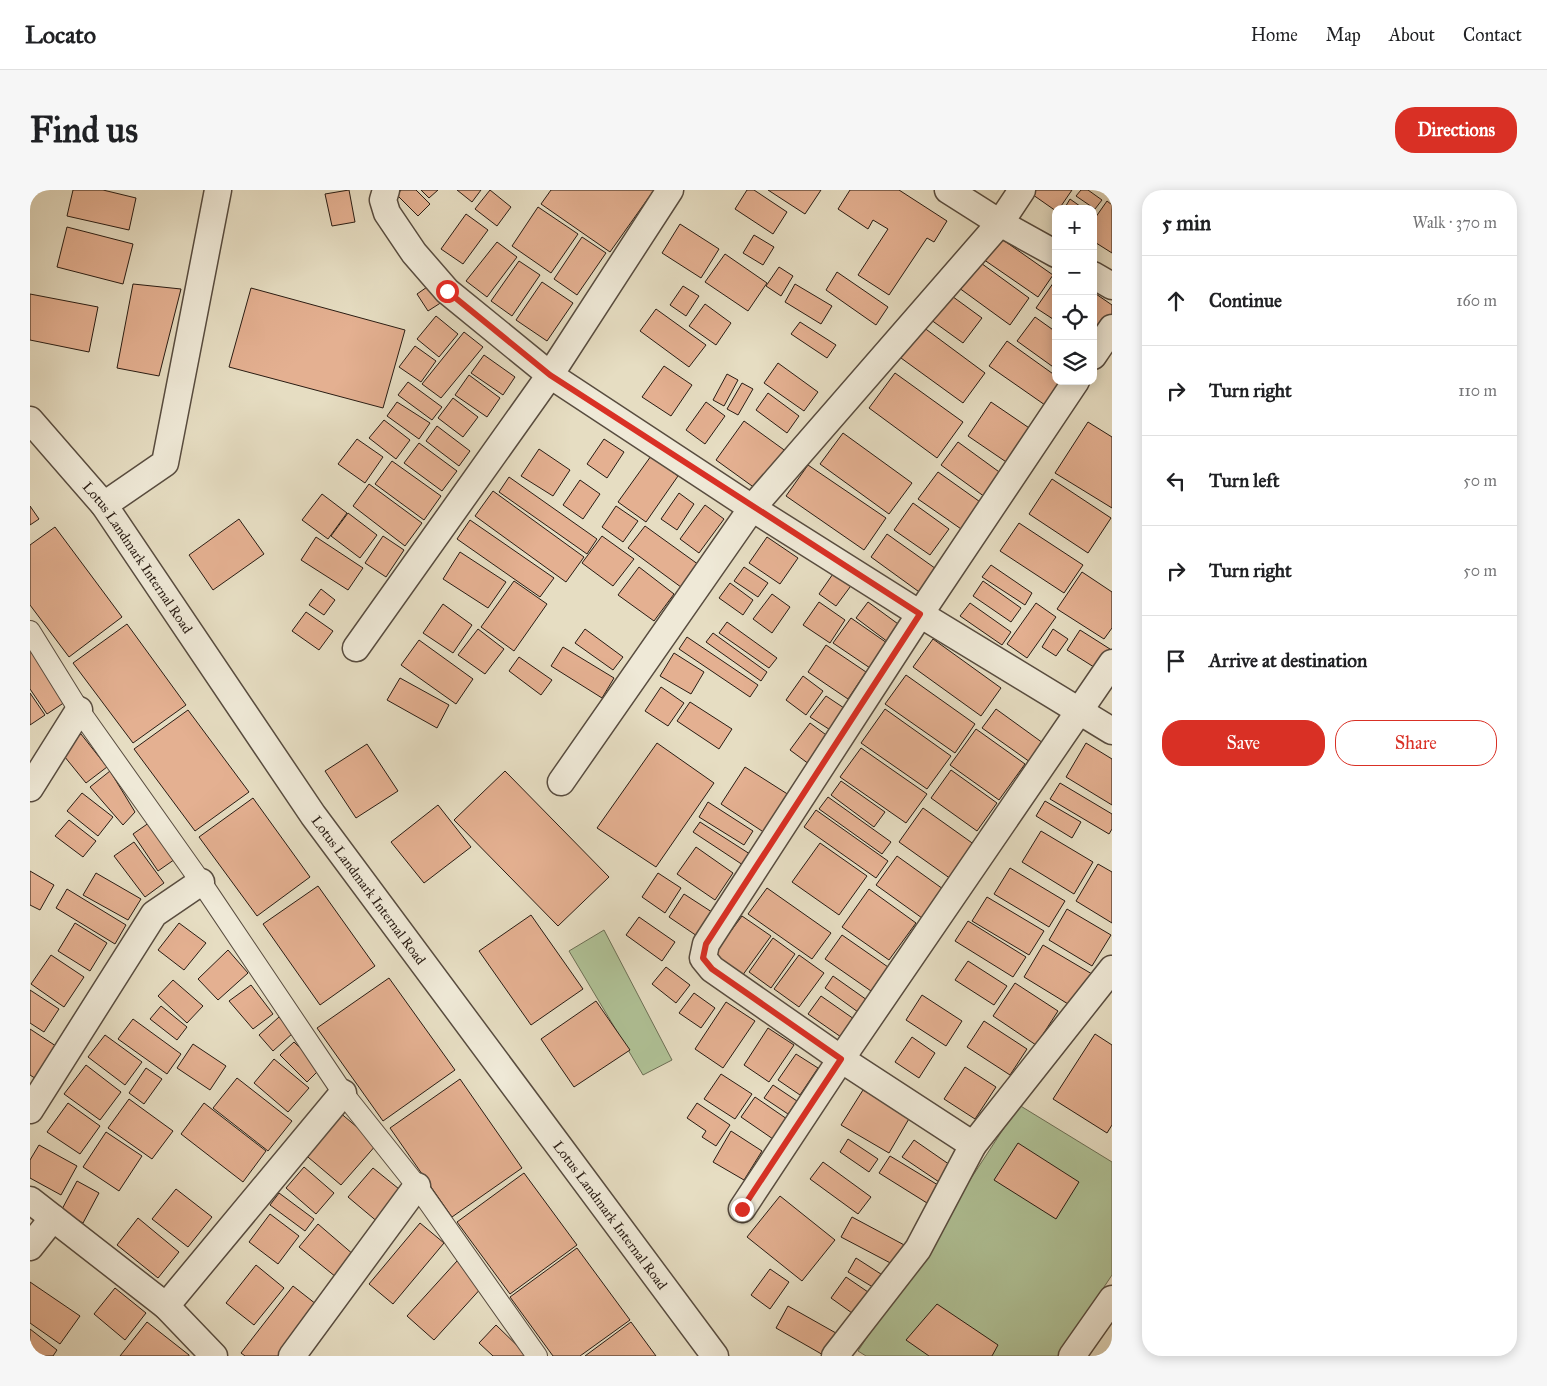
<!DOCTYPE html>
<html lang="en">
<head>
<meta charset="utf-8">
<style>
  body { margin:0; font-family:"IM FELL Great Primer",serif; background:#f6f6f6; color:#202124 }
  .controls { position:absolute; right:15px; top:15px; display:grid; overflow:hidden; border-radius:10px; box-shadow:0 2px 12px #0003 }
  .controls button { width:45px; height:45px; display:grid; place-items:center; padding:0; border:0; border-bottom:1px solid #e0e0e0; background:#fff; color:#202124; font:25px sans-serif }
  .stop { position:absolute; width:15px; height:15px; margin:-11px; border:4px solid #d93025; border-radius:50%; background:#fff }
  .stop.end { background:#d93025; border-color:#fff; box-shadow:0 1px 5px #0008 }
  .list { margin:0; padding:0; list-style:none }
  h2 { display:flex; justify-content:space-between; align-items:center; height:65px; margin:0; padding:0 20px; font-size:21px }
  h2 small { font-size:16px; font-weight:400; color:#757577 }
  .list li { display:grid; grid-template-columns:32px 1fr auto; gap:15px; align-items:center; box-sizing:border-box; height:90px; padding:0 20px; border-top:1px solid #e0e0e0 }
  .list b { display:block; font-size:19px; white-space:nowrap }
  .list em { font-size:16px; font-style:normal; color:#757577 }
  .actions { display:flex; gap:10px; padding:15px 20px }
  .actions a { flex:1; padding:11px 0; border:1px solid #d93025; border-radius:20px; text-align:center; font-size:18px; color:#d93025 }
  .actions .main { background:#d93025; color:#fff }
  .icon { flex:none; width:28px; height:28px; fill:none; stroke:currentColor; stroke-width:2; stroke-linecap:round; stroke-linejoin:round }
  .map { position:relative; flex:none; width:1082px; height:1166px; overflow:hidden; border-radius:20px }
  header { display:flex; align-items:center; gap:30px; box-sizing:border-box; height:70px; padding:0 25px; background:#fff; border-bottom:1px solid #e0e0e0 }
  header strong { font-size:24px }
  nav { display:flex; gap:28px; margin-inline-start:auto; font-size:18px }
  .intro { display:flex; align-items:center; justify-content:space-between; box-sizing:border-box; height:120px; padding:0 30px }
  h1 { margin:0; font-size:35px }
  .button { padding:12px 22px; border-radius:20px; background:#d93025; color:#fff; font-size:18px; font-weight:700 }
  main { display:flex; gap:30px; padding:0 30px }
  aside { flex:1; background:#fff; border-radius:20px; box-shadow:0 2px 12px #0003 }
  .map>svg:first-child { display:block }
  .green { fill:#b0c297; stroke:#6c6f55 }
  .building { fill:#e4b091; stroke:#291c13 }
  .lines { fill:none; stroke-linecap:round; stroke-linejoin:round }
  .pedestrian-casing { stroke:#584c3f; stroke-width:22 }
  .minor-casing { stroke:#584c3f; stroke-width:29 }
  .pedestrian { stroke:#efe9d7; stroke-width:20 }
  .minor { stroke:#efe9d7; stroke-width:26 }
  .route { stroke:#d93025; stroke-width:6 }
  .labels { text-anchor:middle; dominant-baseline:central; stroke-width:4.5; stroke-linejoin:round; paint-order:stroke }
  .street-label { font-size:14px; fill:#291c13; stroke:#efe9d7 }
</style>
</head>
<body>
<header>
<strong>Locato</strong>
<nav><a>Home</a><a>Map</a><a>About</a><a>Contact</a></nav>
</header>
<div class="intro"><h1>Find us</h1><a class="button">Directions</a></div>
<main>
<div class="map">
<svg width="1082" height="1166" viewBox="0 0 1082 1166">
  <rect width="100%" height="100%" fill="#e6ddc2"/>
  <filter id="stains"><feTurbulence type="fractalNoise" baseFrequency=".004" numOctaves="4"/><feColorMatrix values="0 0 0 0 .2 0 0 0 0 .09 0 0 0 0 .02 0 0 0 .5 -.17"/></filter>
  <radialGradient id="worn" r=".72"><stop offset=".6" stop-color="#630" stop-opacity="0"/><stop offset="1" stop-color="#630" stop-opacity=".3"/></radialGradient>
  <g class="green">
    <polygon points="574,740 642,870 613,885 539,761"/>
    <polygon points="989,915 1082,972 1082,1085 1028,1166 836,1166 828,1161"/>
  </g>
  <g class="building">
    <polygon points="43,0 73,0 106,8 99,40 37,26"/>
    <polygon points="319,0 325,32 302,36 295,4"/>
    <polygon points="371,0 386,0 400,14 388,26 367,5"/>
    <polygon points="391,0 408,0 399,8"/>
    <polygon points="427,0 451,0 442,12"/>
    <polygon points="460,0 481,17 467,36 445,19"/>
    <polygon points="521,0 624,0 580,62 511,14"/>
    <polygon points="717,0 724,0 757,22 743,44 705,19"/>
    <polygon points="738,0 791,0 775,24"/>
    <polygon points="820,0 869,0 917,31 904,52 897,48 859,105 828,85 858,39 843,30 838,39 808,19"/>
    <polygon points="996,0 1042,0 1029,19 1026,19 1026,21"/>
    <polygon points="1051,0 1058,0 1072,10 1065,19 1046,6"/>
    <polygon points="1040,9 1054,19 1034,19"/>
    <polygon points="1077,11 1082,15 1082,63 1063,51 1063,31"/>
    <polygon points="508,17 548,44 521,83 482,56"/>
    <polygon points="436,24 458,40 433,74 411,59"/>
    <polygon points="650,34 689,59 671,88 632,63"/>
    <polygon points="37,37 103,54 93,94 27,77"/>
    <polygon points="724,45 744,57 733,75 713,63"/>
    <polygon points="966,45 1023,85 1008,107 950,67"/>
    <polygon points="552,47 576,63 547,105 524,89"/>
    <polygon points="467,52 487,67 457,107 436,91"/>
    <polygon points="695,64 737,93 718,121 675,92"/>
    <polygon points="944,68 999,108 980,135 925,95"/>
    <polygon points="489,71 510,85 482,126 461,111"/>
    <polygon points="749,77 763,86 751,106 736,96"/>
    <polygon points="807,82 858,117 846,135 796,100"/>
    <polygon points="1026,89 1026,131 1006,118"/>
    <polygon points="512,92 543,113 517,151 486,130"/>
    <polygon points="103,94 151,99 129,186 87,178"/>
    <polygon points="765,94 802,116 791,134 755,112"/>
    <polygon points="400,95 412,112 398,121 387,104"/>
    <polygon points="653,96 669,106 656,126 640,115"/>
    <polygon points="221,98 375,140 353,218 199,177"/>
    <polygon points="915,101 952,128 933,153 897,127"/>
    <polygon points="0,104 68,117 59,162 0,150"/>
    <polygon points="1066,104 1082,115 1082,146 1063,155 1063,107"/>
    <polygon points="675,114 701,133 686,155 659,136"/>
    <polygon points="626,119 676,155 659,177 610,141"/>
    <polygon points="406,126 428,144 409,167 387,149"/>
    <polygon points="1005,127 1026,142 1026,179 987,151"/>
    <polygon points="770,132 806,155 797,168 761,144"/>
    <polygon points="893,137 955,183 933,213 871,168"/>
    <polygon points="434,142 453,157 411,208 392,194"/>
    <polygon points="977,151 1026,186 1026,191 1032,191 1015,215 959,176"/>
    <polygon points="385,156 406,171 391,192 369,177"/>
    <polygon points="454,165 485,187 473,205 441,183"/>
    <polygon points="748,173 788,202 774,221 734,193"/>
    <polygon points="634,176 662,195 641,226 612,207"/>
    <polygon points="865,183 933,232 907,268 839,218"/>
    <polygon points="697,184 708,190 694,216 683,210"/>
    <polygon points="439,185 470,208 457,227 425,205"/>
    <polygon points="378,192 412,217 402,230 368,205"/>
    <polygon points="712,193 723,199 708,225 697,219"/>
    <polygon points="738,203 769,226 757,243 726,220"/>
    <polygon points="423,208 448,227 433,247 408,228"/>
    <polygon points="367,212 400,233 389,249 357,226"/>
    <polygon points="676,212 695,226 675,254 656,240"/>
    <polygon points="961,212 1011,246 988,280 938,246"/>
    <polygon points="354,230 380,250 366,269 339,248"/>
    <polygon points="714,231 757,262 729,301 686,270"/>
    <polygon points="1058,232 1082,247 1082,318 1025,283"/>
    <polygon points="407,236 440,261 429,276 396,251"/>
    <polygon points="813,243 882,293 859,324 790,274"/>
    <polygon points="327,249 353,267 335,293 308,274"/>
    <polygon points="574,249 594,262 577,288 557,274"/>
    <polygon points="928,252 972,284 955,307 911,275"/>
    <polygon points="389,253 427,281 412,301 374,273"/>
    <polygon points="509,259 540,280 523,306 491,286"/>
    <polygon points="621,266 648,286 616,332 588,312"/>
    <polygon points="362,271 411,306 394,330 345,294"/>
    <polygon points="778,275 856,328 834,360 756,306"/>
    <polygon points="908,282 953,314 934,341 888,309"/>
    <polygon points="479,287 567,349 557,364 469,302"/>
    <polygon points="1022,289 1081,328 1058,363 999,324"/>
    <polygon points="550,290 570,304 553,329 533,315"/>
    <polygon points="339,294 392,333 375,356 323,316"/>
    <polygon points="463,301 554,367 536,392 445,326"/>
    <polygon points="649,303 664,314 647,340 631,329"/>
    <polygon points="292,304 317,323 298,349 272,330"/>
    <polygon points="883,313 919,339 900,365 864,340"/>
    <polygon points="675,315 694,329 669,363 650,349"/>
    <polygon points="0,316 9,329 0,335"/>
    <polygon points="586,316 608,331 593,352 572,337"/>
    <polygon points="318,323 347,345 330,368 301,346"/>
    <polygon points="209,329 234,364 183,400 159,365"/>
    <polygon points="440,330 524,388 510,407 427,349"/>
    <polygon points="989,333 1053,375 1034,403 970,361"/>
    <polygon points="615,336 676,380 659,403 598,358"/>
    <polygon points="25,337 92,427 39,467 0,415 0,355"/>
    <polygon points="857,344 909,381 892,404 841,367"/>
    <polygon points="353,346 374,360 356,387 335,373"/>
    <polygon points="572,346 604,369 583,396 552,373"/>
    <polygon points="286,347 333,378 318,400 271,370"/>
    <polygon points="737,347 768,368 750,394 719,373"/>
    <polygon points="430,362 476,392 458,418 413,389"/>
    <polygon points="961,375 1002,403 995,415 952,387"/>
    <polygon points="609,377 644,404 624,431 588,405"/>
    <polygon points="714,377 738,393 728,407 704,391"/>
    <polygon points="805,381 823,393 806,416 789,404"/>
    <polygon points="1052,382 1082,402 1082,438 1074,449 1027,419"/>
    <polygon points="484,391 517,414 484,461 451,437"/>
    <polygon points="953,391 991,418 981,432 943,406"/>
    <polygon points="700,393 723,410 713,425 689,408"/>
    <polygon points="291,399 305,410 294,425 279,415"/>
    <polygon points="742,404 760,417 742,443 723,429"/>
    <polygon points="789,412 815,430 800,453 773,435"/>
    <polygon points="838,412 875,439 862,455 826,428"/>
    <polygon points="940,413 981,442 972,455 930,426"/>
    <polygon points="1006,413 1026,427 997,468 977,454"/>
    <polygon points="413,414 442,435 423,463 393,443"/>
    <polygon points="276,422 303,441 289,460 262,441"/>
    <polygon points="821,428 857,453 840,478 803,453"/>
    <polygon points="697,432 747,468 739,478 689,443"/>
    <polygon points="97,434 156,515 103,553 43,473"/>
    <polygon points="448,439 474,459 455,484 428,465"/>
    <polygon points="555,439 593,467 583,480 545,453"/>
    <polygon points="1023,439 1038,449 1026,466 1012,457"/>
    <polygon points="1050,440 1080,459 1067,479 1037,460"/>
    <polygon points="683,443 737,482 731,491 676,452"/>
    <polygon points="657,447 728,495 720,507 649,459"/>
    <polygon points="903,449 971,498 951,526 883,477"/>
    <polygon points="389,450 443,489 426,514 371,475"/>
    <polygon points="0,454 38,510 17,524 0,499"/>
    <polygon points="796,455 836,482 818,509 778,482"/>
    <polygon points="533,457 584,488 572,508 521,476"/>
    <polygon points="644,463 674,482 661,504 630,486"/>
    <polygon points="489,467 522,490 511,505 479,481"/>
    <polygon points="876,485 945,534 925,563 855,514"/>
    <polygon points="773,486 793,501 776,525 756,510"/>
    <polygon points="370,488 419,515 407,538 357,510"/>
    <polygon points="631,497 654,513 638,536 615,521"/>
    <polygon points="0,503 15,525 0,535"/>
    <polygon points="796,506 820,522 805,543 780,527"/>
    <polygon points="660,512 702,539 689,559 647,531"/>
    <polygon points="855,519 921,566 897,599 831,553"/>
    <polygon points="966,519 1013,553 1000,572 952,538"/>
    <polygon points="158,520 219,602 165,641 104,559"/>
    <polygon points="780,533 803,550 783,577 760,560"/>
    <polygon points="946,539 995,574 969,610 920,575"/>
    <polygon points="51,544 77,577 56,593 30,561"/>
    <polygon points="627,553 684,593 626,677 567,638"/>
    <polygon points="1056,553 1082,569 1082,615 1036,587"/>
    <polygon points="337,554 368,601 326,628 295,581"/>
    <polygon points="831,558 897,604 876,633 810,587"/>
    <polygon points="715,577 759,605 735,643 691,614"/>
    <polygon points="921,580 967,613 947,641 901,608"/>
    <polygon points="80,581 105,622 93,635 60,597"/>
    <polygon points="475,581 579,687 528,736 424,630"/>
    <polygon points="811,591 855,622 844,637 801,605"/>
    <polygon points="1030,593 1082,624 1082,639 1079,644 1020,609"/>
    <polygon points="52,603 83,627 68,646 37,621"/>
    <polygon points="798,607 861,652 852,664 789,619"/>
    <polygon points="223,608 280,687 227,726 169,647"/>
    <polygon points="1015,611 1051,632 1042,648 1006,626"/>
    <polygon points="678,612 723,641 714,655 669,627"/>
    <polygon points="408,615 441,657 394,693 361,652"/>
    <polygon points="893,618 945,655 921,689 869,652"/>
    <polygon points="786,620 858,671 846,688 774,637"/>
    <polygon points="39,630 66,651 53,667 25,646"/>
    <polygon points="123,630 148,667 128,681 103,644"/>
    <polygon points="670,632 723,666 716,677 663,642"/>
    <polygon points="1011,641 1063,672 1044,704 992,672"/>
    <polygon points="104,652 134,693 115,707 84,666"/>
    <polygon points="790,653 837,686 809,725 762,692"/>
    <polygon points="666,657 703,683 685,710 647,684"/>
    <polygon points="867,666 913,699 892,728 846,695"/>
    <polygon points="1068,674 1082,682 1082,733 1046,711"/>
    <polygon points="980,678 1035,711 1019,737 964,704"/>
    <polygon points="0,681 24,695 10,720 0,715"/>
    <polygon points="66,683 111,709 98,730 53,705"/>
    <polygon points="628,683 651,698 635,723 612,707"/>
    <polygon points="288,696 345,776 290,815 233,734"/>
    <polygon points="737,698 801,743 782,769 718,724"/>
    <polygon points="37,699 96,735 85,754 26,718"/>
    <polygon points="839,699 886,733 859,770 812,737"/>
    <polygon points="654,704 685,724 670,748 639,727"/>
    <polygon points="957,707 1014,741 999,765 942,731"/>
    <polygon points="1037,719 1081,745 1062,776 1019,750"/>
    <polygon points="501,725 553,799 501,835 449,761"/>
    <polygon points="712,726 741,746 712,786 683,765"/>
    <polygon points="609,727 645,752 632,771 596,745"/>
    <polygon points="938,731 996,767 983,787 925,751"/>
    <polygon points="45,733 77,753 60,781 28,761"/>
    <polygon points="149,733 176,753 154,780 128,760"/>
    <polygon points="812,745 858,777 841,801 795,769"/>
    <polygon points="743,748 765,764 741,798 719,782"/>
    <polygon points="1013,755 1062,784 1043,817 994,787"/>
    <polygon points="198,760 218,783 188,810 168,789"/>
    <polygon points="21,765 54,787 34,817 1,794"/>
    <polygon points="769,765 794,783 769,817 744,799"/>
    <polygon points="938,771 977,796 964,815 925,790"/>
    <polygon points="636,777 660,795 646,813 622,794"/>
    <polygon points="803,786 837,810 828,822 795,798"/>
    <polygon points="359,788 425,880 353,931 287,838"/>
    <polygon points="143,790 173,816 157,833 128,806"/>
    <polygon points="985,793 1028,821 1006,855 963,826"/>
    <polygon points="221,795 243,824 223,839 199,811"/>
    <polygon points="0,800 29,819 14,842 0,833"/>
    <polygon points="664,803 685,818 671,838 649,823"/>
    <polygon points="892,805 932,831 916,856 876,830"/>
    <polygon points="791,806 824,829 811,847 778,824"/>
    <polygon points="566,811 600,860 544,897 511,849"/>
    <polygon points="696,812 725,831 693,878 665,859"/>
    <polygon points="131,816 157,837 147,850 120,829"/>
    <polygon points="249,827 263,843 243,861 229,845"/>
    <polygon points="103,829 151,864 137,884 88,849"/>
    <polygon points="954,831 997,859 980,885 937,857"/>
    <polygon points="738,838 764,855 739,892 714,875"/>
    <polygon points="0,839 32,860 11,892 0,885"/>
    <polygon points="1065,844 1082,855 1082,935 1077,943 1023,909"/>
    <polygon points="75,845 112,872 95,895 58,867"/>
    <polygon points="882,847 905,863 889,888 865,872"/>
    <polygon points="264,852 291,878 277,892 250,865"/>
    <polygon points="163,854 196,876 180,900 147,878"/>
    <polygon points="766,864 788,878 770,905 748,890"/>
    <polygon points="244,869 279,898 258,922 224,893"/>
    <polygon points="56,875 91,902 70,930 34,904"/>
    <polygon points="935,877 966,897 945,929 914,909"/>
    <polygon points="116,878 132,889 114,914 99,903"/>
    <polygon points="691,884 722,904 705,929 674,909"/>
    <polygon points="207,888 262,931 238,961 183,918"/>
    <polygon points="430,889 492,978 422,1027 360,938"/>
    <polygon points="743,895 767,911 758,924 734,908"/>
    <polygon points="833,900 880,927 859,963 811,935"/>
    <polygon points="725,907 757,929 743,949 711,927"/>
    <polygon points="99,909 143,941 122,969 78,938"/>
    <polygon points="38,913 70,936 50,964 17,942"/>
    <polygon points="174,913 236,961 213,992 151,944"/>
    <polygon points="667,913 700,935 686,956 672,947 676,941 657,928"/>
    <polygon points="308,921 347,954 311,995 272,962"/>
    <polygon points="701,941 732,961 714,990 683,972"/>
    <polygon points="76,942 112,966 89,1001 53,977"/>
    <polygon points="818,949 848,969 839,982 810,962"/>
    <polygon points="884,950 923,977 912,994 872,967"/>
    <polygon points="988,953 1049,992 1026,1029 964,990"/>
    <polygon points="9,955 47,976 31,1005 0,988 0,970"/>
    <polygon points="860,966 908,995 897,1013 849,983"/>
    <polygon points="793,972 841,1007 828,1024 780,989"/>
    <polygon points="274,977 304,1003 286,1024 256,998"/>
    <polygon points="343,978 374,1003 349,1033 318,1007"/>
    <polygon points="494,983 547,1055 480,1104 427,1032"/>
    <polygon points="47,991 69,1003 53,1033 31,1021"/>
    <polygon points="146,999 182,1027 158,1057 122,1029"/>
    <polygon points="249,1003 284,1029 275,1041 240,1015"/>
    <polygon points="750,1006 805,1050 772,1091 717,1047"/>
    <polygon points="240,1024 269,1046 248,1074 219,1052"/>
    <polygon points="822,1027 878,1057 868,1077 811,1047"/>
    <polygon points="108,1028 149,1062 128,1088 87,1055"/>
    <polygon points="390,1033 414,1053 363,1114 339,1094"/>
    <polygon points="288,1034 324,1065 306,1087 269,1057"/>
    <polygon points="547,1058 600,1130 550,1166 523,1166 480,1107"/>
    <polygon points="826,1068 854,1086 846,1099 818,1082"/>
    <polygon points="427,1071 454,1095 404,1150 377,1126"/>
    <polygon points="226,1075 254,1098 224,1135 196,1113"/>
    <polygon points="740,1079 759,1092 740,1119 721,1105"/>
    <polygon points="816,1087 838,1102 822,1123 801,1108"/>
    <polygon points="0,1092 50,1126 30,1154 0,1133"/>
    <polygon points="263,1096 291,1118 253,1166 215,1166 211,1163"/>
    <polygon points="85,1098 116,1123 95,1150 64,1124"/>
    <polygon points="907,1114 968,1155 962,1166 899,1166 876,1150"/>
    <polygon points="758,1116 813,1147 795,1166 746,1138"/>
    <polygon points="117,1132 159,1165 159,1166 90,1166"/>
    <polygon points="601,1132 626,1166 555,1166"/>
    <polygon points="466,1135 498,1166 463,1166 449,1153"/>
    <polygon points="0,1139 27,1160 23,1166 0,1166"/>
  </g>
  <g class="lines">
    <g class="pedestrian-casing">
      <polyline id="pedestrian" points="0,441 49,520 171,692 313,903 387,996 507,1166"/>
    </g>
    <g class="minor-casing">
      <g id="minor">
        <polyline points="356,0 353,10 357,23 384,63 417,101 520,185 722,318 890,424 1082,541"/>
        <polyline points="918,0 970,33 1026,64"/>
        <polyline points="1063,85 1082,96"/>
        <polyline points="1063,166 1082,138"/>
        <path id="s1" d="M0 230 74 315 283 625 685 1166"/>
        <polyline points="74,315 135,273 188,0"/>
        <polyline points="326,458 520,185 640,0"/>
        <polyline points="531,592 722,318 970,33 992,0"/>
        <polyline points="0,598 49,520"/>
        <polyline points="0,920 124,724 171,692"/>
        <polyline points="943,955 811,869 682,779 673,768 676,754 890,424 1046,191"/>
        <polyline points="0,1010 136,1116 184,1166"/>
        <polyline points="712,1019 811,869 1082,473"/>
        <polyline points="0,1057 23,1028"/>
        <polyline points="136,1116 313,903"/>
        <polyline points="262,1166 387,996"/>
        <polyline points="805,1166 888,1059 943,955 1082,779"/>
        <polyline points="1042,1166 1082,1109"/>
      </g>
    </g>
    <use href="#pedestrian" class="pedestrian"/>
    <use href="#minor" class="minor"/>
  </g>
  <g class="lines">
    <polyline class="route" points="417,101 520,185 890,424 676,754 673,768 682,779 811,869 712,1019"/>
  </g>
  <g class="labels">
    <g class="street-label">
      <text stroke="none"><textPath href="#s1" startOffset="175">Lotus Landmark Internal Road</textPath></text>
      <text stroke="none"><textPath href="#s1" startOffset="580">Lotus Landmark Internal Road</textPath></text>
      <text stroke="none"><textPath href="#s1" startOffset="985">Lotus Landmark Internal Road</textPath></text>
    </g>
  </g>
  <rect width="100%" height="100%" filter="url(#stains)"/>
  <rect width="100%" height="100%" fill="url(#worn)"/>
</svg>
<div class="controls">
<button>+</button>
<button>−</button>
<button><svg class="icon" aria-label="locate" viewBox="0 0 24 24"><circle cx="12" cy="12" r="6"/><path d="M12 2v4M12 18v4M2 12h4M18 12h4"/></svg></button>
<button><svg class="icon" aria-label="layers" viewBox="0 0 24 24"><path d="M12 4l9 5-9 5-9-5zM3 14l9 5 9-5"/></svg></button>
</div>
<div class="stop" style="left:417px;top:101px"></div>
<div class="stop end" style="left:712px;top:1019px"></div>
</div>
<aside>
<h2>5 min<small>Walk · 370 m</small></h2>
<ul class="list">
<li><svg class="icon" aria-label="ahead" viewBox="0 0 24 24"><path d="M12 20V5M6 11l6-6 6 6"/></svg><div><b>Continue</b></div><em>160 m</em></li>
<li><svg class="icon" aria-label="right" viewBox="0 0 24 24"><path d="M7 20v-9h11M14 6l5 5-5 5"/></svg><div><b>Turn right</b></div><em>110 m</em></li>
<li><svg class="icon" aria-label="left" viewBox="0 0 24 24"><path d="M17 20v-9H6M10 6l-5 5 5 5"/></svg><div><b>Turn left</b></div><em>50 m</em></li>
<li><svg class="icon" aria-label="right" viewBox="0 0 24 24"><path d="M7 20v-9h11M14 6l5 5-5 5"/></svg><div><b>Turn right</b></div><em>50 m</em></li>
<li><svg class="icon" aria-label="arrive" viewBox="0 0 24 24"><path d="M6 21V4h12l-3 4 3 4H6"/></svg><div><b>Arrive at destination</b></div></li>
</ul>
<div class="actions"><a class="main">Save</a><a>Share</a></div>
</aside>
</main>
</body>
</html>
